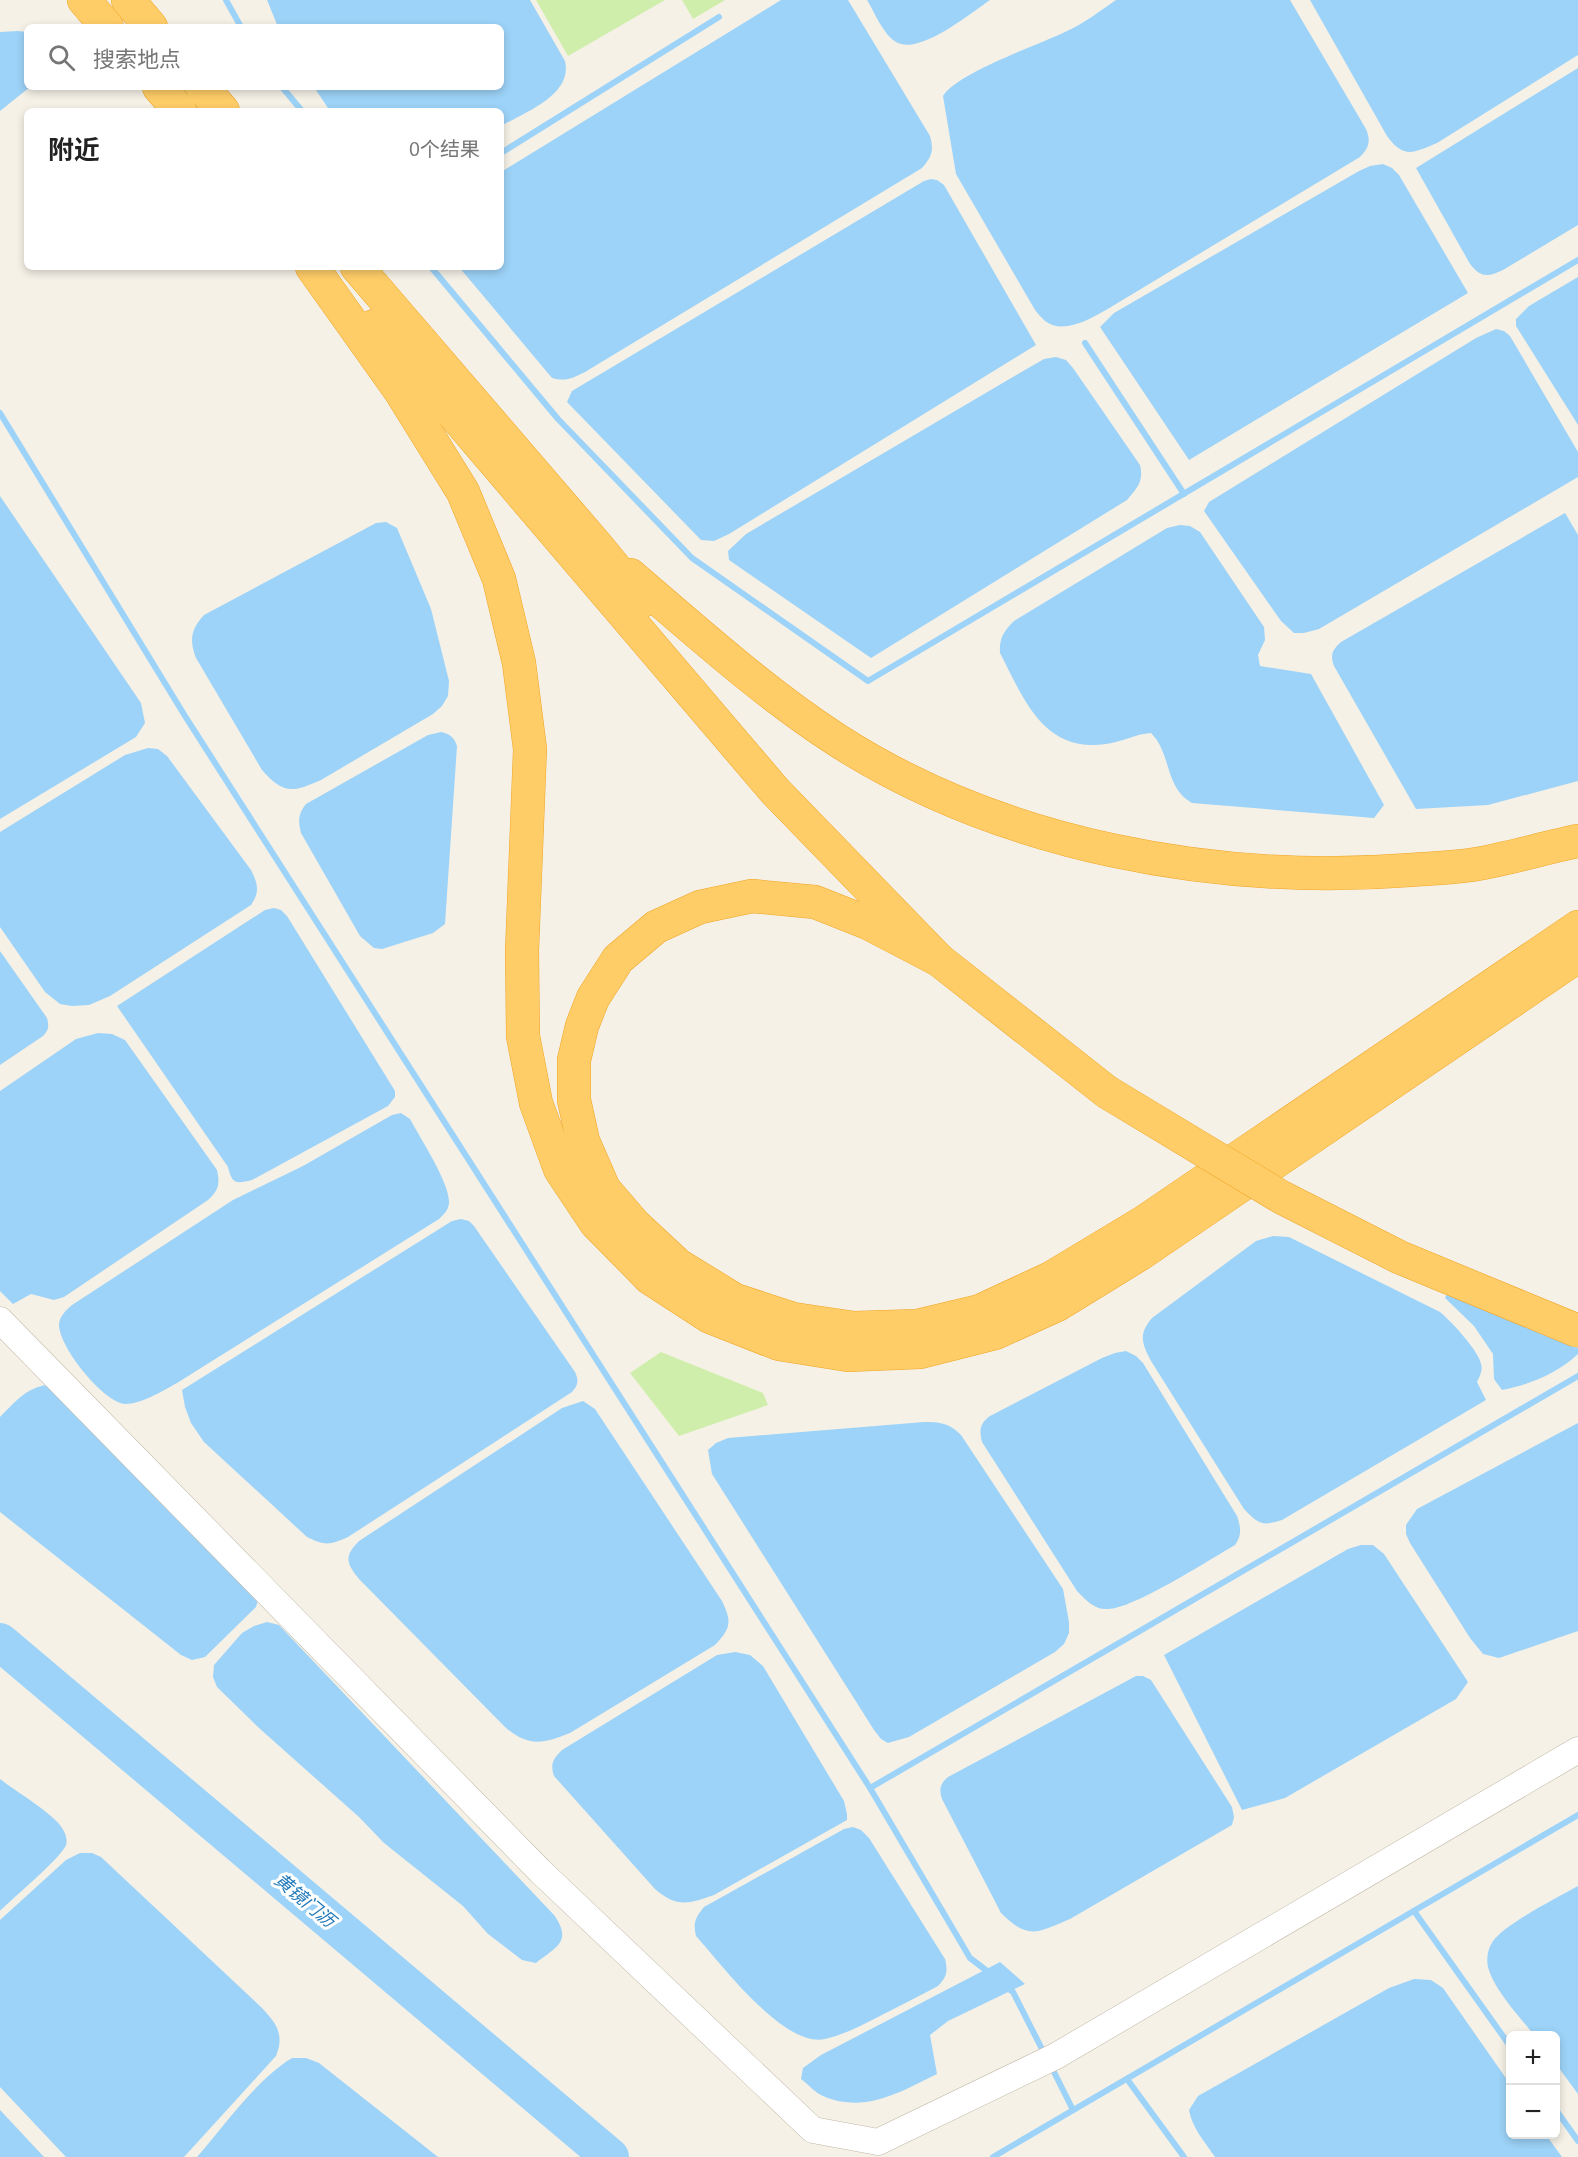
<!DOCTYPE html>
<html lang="zh">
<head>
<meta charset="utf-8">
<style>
  body { margin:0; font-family:"PT Sans","Noto Sans SC",sans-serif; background:#f6f6f6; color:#222 }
  .controls { position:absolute; right:18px; bottom:18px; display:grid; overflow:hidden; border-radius:9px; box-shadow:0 3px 9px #0003 }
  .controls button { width:54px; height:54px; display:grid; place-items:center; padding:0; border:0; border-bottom:2px solid #e0e0e0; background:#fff; color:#222; font:30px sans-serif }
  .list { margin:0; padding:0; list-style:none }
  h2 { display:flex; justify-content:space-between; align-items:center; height:78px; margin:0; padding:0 24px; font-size:26px }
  h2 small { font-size:20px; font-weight:400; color:#767676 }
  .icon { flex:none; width:33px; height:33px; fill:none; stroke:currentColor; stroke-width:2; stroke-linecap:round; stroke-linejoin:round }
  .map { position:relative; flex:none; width:1578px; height:2157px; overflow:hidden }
  .search { position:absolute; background:#fff; box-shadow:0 3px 9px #0003; left:24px; top:24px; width:480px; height:66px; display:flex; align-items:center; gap:15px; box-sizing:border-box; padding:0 21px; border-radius:9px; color:#767676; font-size:22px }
  .panel { position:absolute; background:#fff; box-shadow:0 3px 9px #0003; left:24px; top:108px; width:480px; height:162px; border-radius:9px }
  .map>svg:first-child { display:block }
  .green { fill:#d0eeab }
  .water { fill:#9dd3f8 }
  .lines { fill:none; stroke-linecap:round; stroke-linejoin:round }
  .stream { stroke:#9dd3f8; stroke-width:6 }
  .river { stroke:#9dd3f8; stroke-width:38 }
  .minor-casing { stroke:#c2b9a8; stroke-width:27 }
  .highway-casing { stroke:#efa627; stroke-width:34 }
  .minor { stroke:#fff; stroke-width:26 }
  .highway { stroke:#ffcd68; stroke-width:33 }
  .highway-bridge-casing { stroke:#efa627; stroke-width:34; stroke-linecap:butt }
  .highway-bridge { stroke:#ffcd68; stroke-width:33 }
  .labels { text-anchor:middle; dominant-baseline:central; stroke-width:6; stroke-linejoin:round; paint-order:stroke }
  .water-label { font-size:18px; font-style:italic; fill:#2079b9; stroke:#fff }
</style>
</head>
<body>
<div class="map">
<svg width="1578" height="2157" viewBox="0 0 1578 2157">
  <rect width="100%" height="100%" fill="#f5f1e7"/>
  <g class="green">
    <polygon points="536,0 665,0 568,56"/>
    <polygon points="682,0 725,0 693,19"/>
    <polygon points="661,1352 763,1393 768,1405 679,1436 630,1373"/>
  </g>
  <g class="water">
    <path d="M267 0H530L565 61C573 95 525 112 501 126V111H330L314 87H501V27H278Z"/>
    <path d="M781 0H848L930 136C934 150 932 157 922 168L585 372C573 378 566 382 552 378L459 267H501V172Z"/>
    <path d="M867 0H990C971 13 919 56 896 42 883 34 875 13 867 0Z"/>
    <path d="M1116 0H1290L1366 129C1371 141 1369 148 1360 157L1106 310C1090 319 1063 335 1045 321 1042 318 1038 314 1035 310L956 174 943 96C957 73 1038 45 1065 32 1083 24 1100 11 1116 0Z"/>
    <path d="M1310 0H1578V55L1437 143C1413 153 1404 159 1387 136Z"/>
    <polygon points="18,31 27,32 27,87 30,87 0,111 0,32"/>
    <path d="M1578 68V225L1503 270C1488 277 1481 278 1470 264L1416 168Z"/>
    <polygon points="1383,164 1392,168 1399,175 1468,293 1189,460 1100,327 1114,313 1359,171 1370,166"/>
    <polygon points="931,179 937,180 944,185 1036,345 729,534 714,541 701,540 567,402 572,391 924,181"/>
    <polygon points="1578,277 1578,425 1516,326 1516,319 1529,306"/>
    <polygon points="1496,329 1504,331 1510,336 1578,452 1578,477 1319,629 1304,633 1294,633 1281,621 1204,511 1209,502 1476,338"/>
    <path d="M1056 357 1066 360 1073 368 1140 465C1144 482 1137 488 1127 500L871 658 729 560 728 551 746 534 1018 374 1044 359Z"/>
    <polygon points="0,496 141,703 145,723 136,737 0,819"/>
    <path d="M1565 513 1578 535V781L1488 805 1416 809 1334 666C1330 655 1332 650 1341 642Z"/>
    <path d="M386 522 397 528 431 609 449 681 448 696 442 706 433 714 321 780C292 793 283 794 262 770L196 658C189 640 191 629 204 615L376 523Z"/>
    <path d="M1180 525 1190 526 1200 532 1264 627 1265 640 1258 655 1260 666 1311 674 1384 805 1374 818 1192 803C1164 787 1172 754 1151 733 1135 734 1122 742 1106 744 1043 753 1024 699 1000 653 999 638 1004 631 1014 621L1167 528Z"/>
    <path d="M441 732C450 734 454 737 457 746L445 924 433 933 382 949 374 948 360 936 301 833C298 821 298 814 306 804L428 735Z"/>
    <path d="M148 748 158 749 167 756 251 870C258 884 260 892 251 905L110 996 89 1005 72 1006 60 1004 45 992 0 927V832L125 755Z"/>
    <path d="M274 908 281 910 287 916 395 1091V1097L388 1106 252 1180C236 1184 232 1184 228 1167L117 1006 265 910Z"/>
    <path d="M0 951 47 1018C49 1026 49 1030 43 1036L0 1065Z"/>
    <path d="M98 1033 112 1034 125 1040 217 1170C220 1184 219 1190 208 1200L64 1297 54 1300 31 1294 13 1304 0 1291V1091L76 1039Z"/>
    <path d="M401 1113 410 1119C420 1138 450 1183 449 1203 448 1211 444 1214 439 1219L177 1383C162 1391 142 1404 125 1404 103 1402 58 1346 59 1324 60 1316 66 1310 72 1305L233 1200 303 1166 392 1115Z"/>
    <path d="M461 1219 469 1221 474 1226 575 1372C579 1381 578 1385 572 1392L348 1537C330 1545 325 1546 307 1537L204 1442 191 1423 185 1407 182 1390 452 1221Z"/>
    <path d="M1273 1236 1289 1237 1440 1312C1450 1320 1479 1351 1481 1364 1483 1370 1480 1376 1477 1382L1486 1400 1282 1520C1263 1526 1259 1525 1244 1509L1151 1361C1142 1344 1138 1334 1152 1318L1256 1241Z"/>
    <path d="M1457 1275 1578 1325V1354C1558 1373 1529 1385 1502 1390L1494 1379 1493 1354 1474 1326 1445 1298Z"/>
    <path d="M1126 1351 1136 1356 1143 1363 1237 1516C1241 1528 1242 1535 1235 1545 1209 1560 1133 1609 1108 1609 1094 1610 1086 1600 1077 1591L982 1442C979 1430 980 1423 990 1416L1102 1358 1115 1353Z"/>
    <path d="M47 1385 258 1600 256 1607 205 1657 192 1660 181 1655 0 1512V1417C14 1403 27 1387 47 1385Z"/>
    <path d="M583 1401 595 1409 722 1601C732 1622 731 1628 715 1645L570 1733C543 1744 528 1747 505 1727L359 1579C346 1563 344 1556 359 1541L562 1408Z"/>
    <path d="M924 1422C940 1422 949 1423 961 1435L1063 1589 1069 1622V1633L1064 1644 1055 1652 909 1737 888 1743 881 1739 874 1730 712 1474 708 1450 716 1443 728 1438Z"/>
    <polygon points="1578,1423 1578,1631 1499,1658 1483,1654 1470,1638 1410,1543 1406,1534 1406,1525 1417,1509"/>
    <polygon points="1361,1545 1373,1545 1384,1554 1468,1682 1456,1699 1285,1798 1242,1810 1164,1655 1348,1549"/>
    <path d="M267 1622 279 1625 554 1915C573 1942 556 1947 536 1963L522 1960 488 1934 463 1906 384 1843 359 1817 259 1728 217 1687 213 1677 214 1665 242 1633 254 1626Z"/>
    <path d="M735 1652 750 1655 763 1666 844 1801 847 1814V1820L714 1895C688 1904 677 1908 655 1889L554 1776C550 1764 553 1759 562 1750L717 1655Z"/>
    <path d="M1136 1676H1143L1151 1680 1232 1807 1234 1817 1232 1825 1070 1919C1037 1933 1028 1940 1001 1913L942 1799C939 1789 940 1784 948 1777Z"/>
    <path d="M0 1779C15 1791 53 1813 62 1828 65 1832 68 1840 66 1845 62 1857 12 1899 0 1911Z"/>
    <path d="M853 1827 861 1830 869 1838 945 1959C948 1971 947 1977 938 1986 918 1997 897 2007 876 2018 860 2026 843 2035 825 2039 784 2048 722 1965 696 1936 693 1923 695 1918 704 1907L844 1829Z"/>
    <path d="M80 1853H92L101 1857 261 2007C276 2023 285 2034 276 2056L184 2157H66L0 2087V1920L66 1860Z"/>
    <path d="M1578 1886V2094L1556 2064V2036L1534 2035C1520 2017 1494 1990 1488 1967 1486 1958 1488 1948 1493 1941 1506 1923 1557 1898 1578 1886Z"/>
    <path d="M1000 1962 1025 1984 948 2021 930 2035 937 2074C900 2092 865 2114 823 2096 815 2093 808 2084 801 2079L803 2068 821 2055Z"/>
    <path d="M1414 1979 1431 1980 1443 1988 1510 2084V2134L1546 2135 1562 2157H1215C1205 2142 1192 2128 1189 2110L1198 2096 1389 1988Z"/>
    <path d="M292 2058H306L319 2063 438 2157H197C224 2126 257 2079 292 2058Z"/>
    <polygon points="0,2110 44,2157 0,2157"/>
  </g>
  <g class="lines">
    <g class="stream">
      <polyline points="226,0 241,27"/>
      <polyline points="282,87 302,111"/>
      <polyline points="501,153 719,17"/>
      <polyline points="431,267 558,419 692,558 868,681 1578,260"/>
      <polyline points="1085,343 1184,494"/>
      <polyline points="0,413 185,716 870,1788 970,1958 991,1974"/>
      <polyline points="870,1788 1578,1376"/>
      <polyline points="1414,1911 1510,2046"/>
      <polyline points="1005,1986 1013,1992 1045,2055"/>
      <polyline points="1050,2064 1073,2110"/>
      <polyline points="1127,2079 1184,2157"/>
      <polyline points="1556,2110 1578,2141"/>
      <polyline points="993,2157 1578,1815"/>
    </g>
    <polyline class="river" points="0,1642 610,2157"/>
    <g class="minor-casing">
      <polyline id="minor" points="0,1320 540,1871 813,2130 878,2142 1056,2056 1578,1750"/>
    </g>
    <g class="highway-casing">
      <g id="highway">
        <polyline points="84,0 107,27"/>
        <polyline points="128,0 151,27"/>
        <polyline points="159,87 180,111"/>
        <polyline points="202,87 223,111"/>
        <polyline points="312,267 401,392 463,492 499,579 519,663 530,749 522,951 523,1036 536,1103 560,1169 596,1223 650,1278 710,1317 779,1344 848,1355 920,1352 995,1333 1057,1305 1140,1254 1578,956"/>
        <polyline points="357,267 597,546 642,601"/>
        <polyline points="374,326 411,364 775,791 939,960 1107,1092"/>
        <path d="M630 575C697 632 763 692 837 740 1002 846 1216 885 1410 870 1432 868 1455 868 1477 864 1511 858 1544 848 1578 841"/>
        <polyline points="939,960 868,923 815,902 752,896 700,907 656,927 618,959 593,998 582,1026 574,1060 574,1100 583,1141 604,1189 635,1225 678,1265 735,1300 793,1319 854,1328 917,1326 980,1311 1051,1278 1144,1222 1578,927"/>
      </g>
    </g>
    <use href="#minor" class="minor"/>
    <use href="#highway" class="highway"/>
    <g class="highway-bridge-casing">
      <polyline id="highway-bridge" points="1107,1092 1281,1197 1399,1257 1578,1331"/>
    </g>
    <use href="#highway-bridge" class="highway-bridge"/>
  </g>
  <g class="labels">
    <g class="water-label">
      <text transform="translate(305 1900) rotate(40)">黄镜门沥</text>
    </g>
  </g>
</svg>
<div class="controls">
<button>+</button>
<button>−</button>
</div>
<div class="search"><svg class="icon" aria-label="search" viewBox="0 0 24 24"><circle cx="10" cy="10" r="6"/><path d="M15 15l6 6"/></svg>搜索地点</div>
<section class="panel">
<h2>附近<small>0个结果</small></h2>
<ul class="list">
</ul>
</section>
</div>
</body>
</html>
